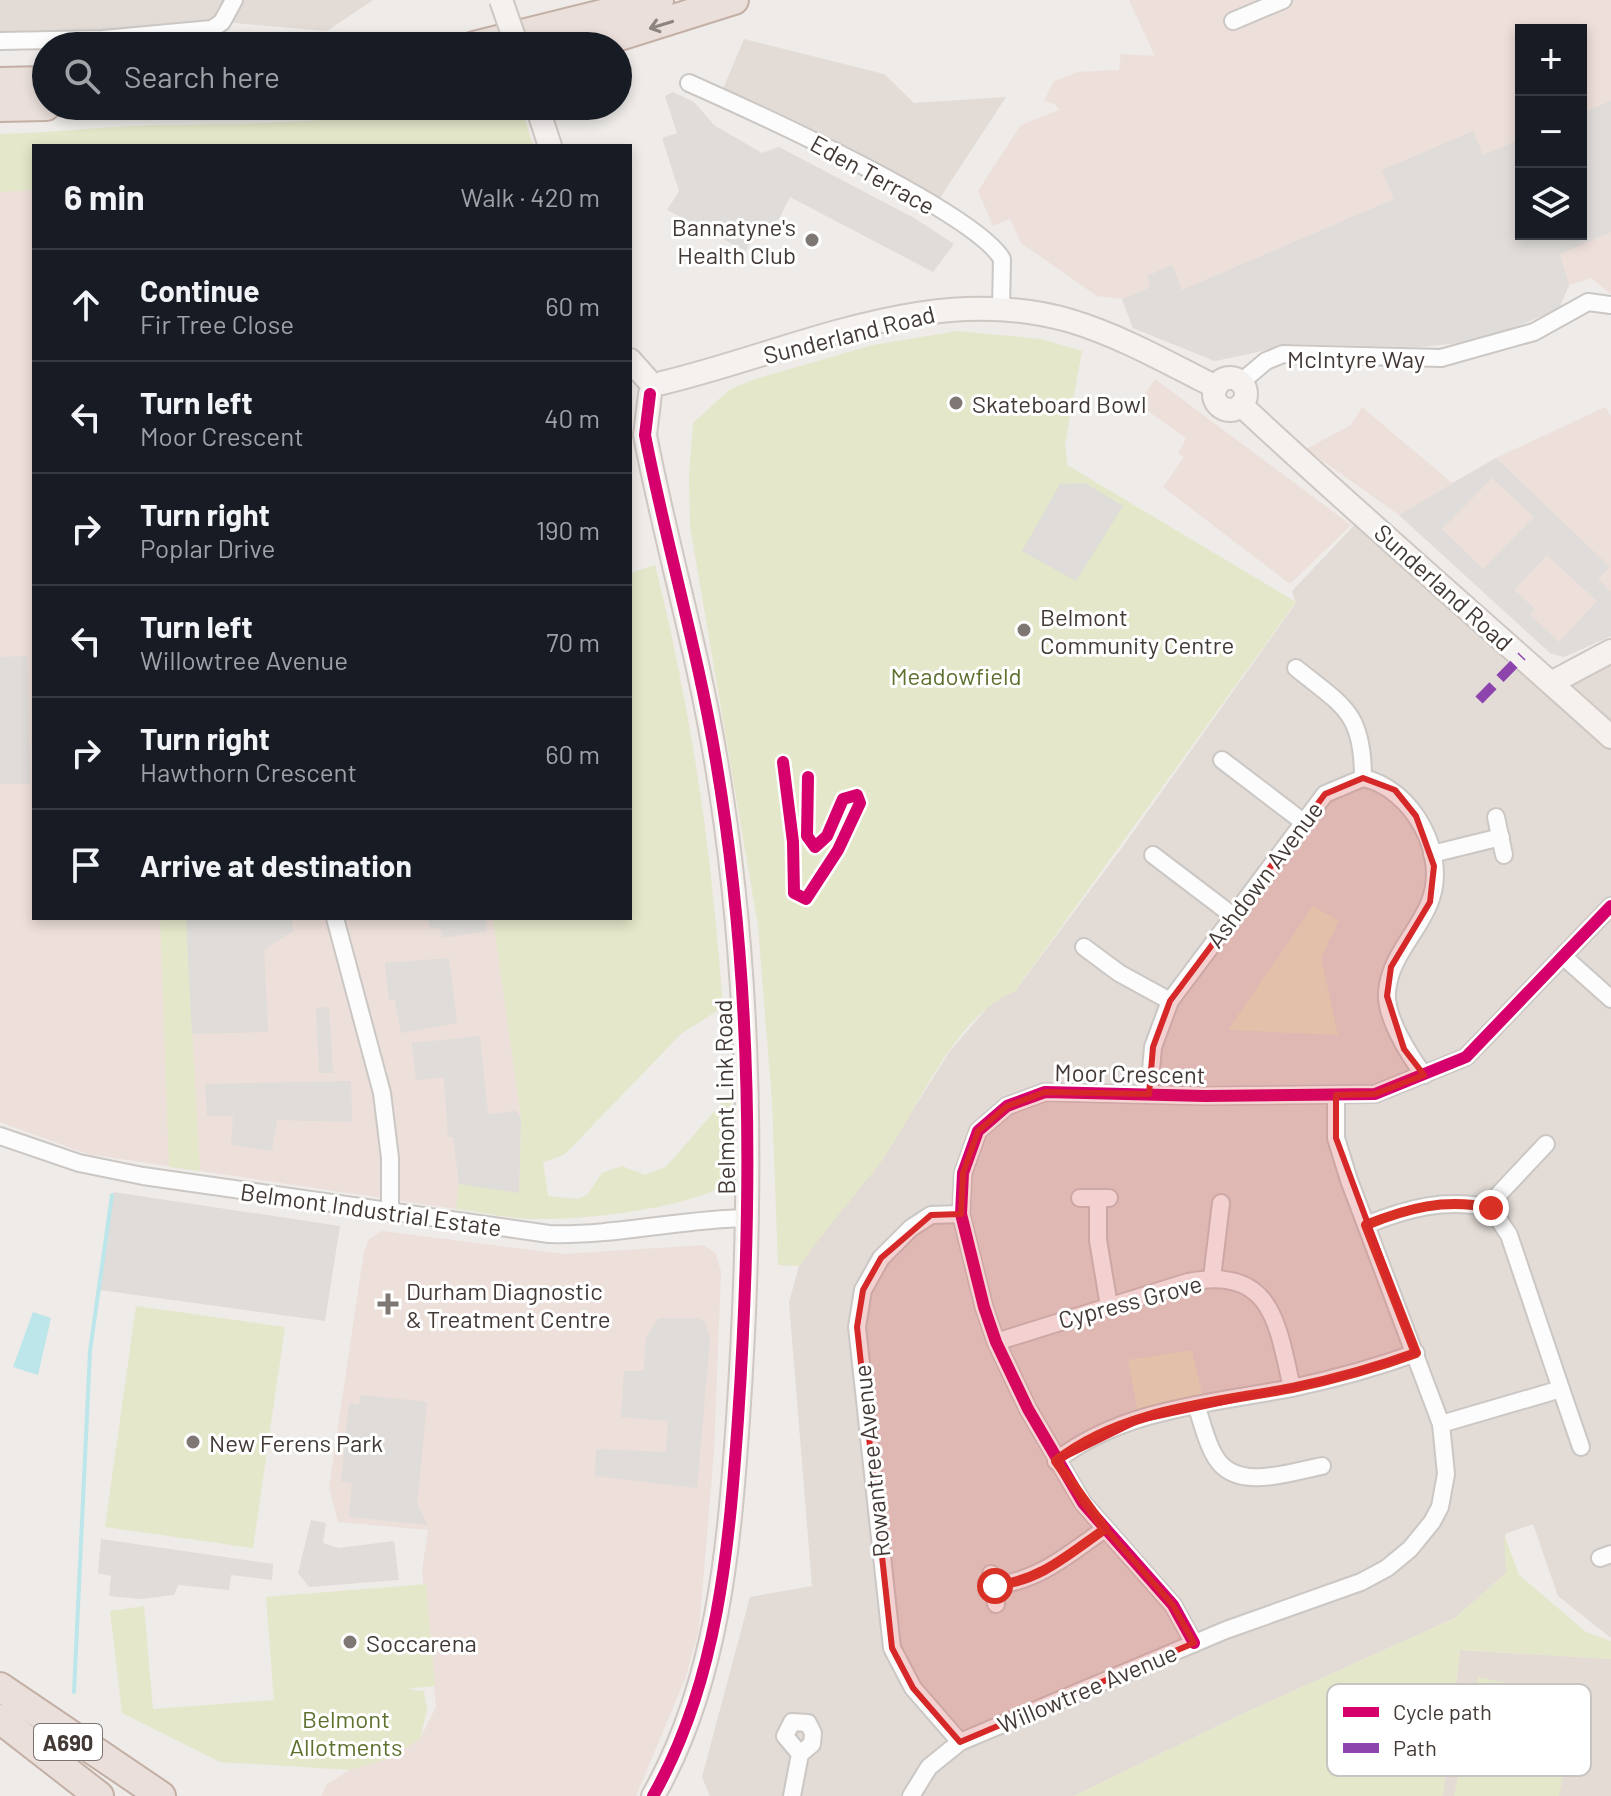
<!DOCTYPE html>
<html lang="en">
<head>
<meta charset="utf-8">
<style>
  body { margin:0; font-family:Barlow,sans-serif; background:#242831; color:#f1f3f6 }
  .controls { position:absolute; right:24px; top:24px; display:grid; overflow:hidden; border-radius:0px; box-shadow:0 4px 12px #0003 }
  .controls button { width:72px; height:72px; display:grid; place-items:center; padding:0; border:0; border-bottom:2px solid #363941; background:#171b24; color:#f1f3f6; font:40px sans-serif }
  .stop { position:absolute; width:24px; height:24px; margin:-18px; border:6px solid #d93025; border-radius:50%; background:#fff }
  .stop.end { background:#d93025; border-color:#fff; box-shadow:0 2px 8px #0008 }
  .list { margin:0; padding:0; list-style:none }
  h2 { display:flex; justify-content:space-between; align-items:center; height:104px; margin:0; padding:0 32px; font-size:34px }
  h2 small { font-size:26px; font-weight:400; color:#9ea1a6 }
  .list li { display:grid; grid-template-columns:52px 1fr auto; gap:24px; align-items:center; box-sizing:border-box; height:112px; padding:0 32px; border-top:2px solid #363941 }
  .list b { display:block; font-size:30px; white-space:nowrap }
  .list p { margin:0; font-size:26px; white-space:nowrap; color:#9ea1a6 }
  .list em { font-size:26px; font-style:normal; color:#9ea1a6 }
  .icon { flex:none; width:44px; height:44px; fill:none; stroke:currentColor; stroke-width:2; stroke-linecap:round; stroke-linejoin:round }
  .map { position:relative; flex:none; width:1611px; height:1796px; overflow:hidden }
  .search { position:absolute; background:#171b24; box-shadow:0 4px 12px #0003; left:32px; top:32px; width:600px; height:88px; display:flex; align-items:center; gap:20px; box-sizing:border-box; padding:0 28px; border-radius:44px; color:#9ea1a6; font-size:30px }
  .panel { position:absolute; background:#171b24; box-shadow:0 4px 12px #0003; left:32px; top:144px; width:600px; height:776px; border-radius:0px }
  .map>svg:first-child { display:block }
  .residential { fill:#e2dbd6 }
  .commercial { fill:#eddfd9; fill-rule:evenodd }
  .education { fill:#e4dbd4 }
  .green { fill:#e5e7ca }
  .parking { fill:#dfdcd9; fill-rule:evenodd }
  .water { fill:#bce6e9 }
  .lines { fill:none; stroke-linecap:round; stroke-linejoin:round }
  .stream { stroke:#bce6e9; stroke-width:4 }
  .street-casing { stroke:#cbc7c4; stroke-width:20 }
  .secondary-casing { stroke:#cec7c2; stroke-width:26 }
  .highway-casing { stroke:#c4afa5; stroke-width:32 }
  .street { stroke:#fcfcfc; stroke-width:16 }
  .secondary { stroke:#f5f1ef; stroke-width:22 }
  .highway { stroke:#eadfda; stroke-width:28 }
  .secondary-bridge-casing { stroke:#cec7c2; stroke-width:26; stroke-linecap:butt }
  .secondary-bridge { stroke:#f5f1ef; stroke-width:22 }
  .quiet { stroke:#8e44ad; stroke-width:10; stroke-dasharray:20 10; stroke-linecap:butt }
  .cycleway-casing { stroke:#fff; stroke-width:17 }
  .cycleway { stroke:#d6006c; stroke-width:12 }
  .oneway { stroke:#8e847f }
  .route { stroke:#d93025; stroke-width:10 }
  .marked { fill:#d62828; fill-opacity:0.2; stroke:#d62828; stroke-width:6; stroke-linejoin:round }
  .poi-dot { fill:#7f7774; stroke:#fff; stroke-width:3 }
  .labels { text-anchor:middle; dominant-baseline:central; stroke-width:6; stroke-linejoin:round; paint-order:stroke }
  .shield { fill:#fff; stroke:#7b7472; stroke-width:2 }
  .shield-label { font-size:22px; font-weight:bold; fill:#433935 }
  .street-label { font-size:24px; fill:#433935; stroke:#fff }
  .poi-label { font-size:24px; fill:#433935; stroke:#fff; text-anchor:start }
  .park-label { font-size:24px; fill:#5d702e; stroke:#fff }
  .key { fill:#fff; stroke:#c7c4c2; stroke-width:2 }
  .key-label { font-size:22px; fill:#433935 }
</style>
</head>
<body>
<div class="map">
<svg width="1611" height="1796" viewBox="0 0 1611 1796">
  <rect width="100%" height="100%" fill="#eeebe8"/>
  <g class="residential">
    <polygon points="0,0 373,0 327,31 222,22 0,41"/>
    <polygon points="744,39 884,74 914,103 1006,97 934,207 720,96"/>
    <polygon points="1364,515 1550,682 1611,651 1611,1638 1558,1596 1533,1524 1505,1534 1506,1573 1455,1618 1240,1715 1074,1796 710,1796 702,1777 750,1597 812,1586 789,1302 799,1266 834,1216 882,1159 950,1051 995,999 1015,991 1121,849 1296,603 1292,591"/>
  </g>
  <g class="commercial">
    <path d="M1129 0H1611V294L1591 278 1569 285 1559 309 1507 330 1458 343 1419 347 1294 344 1215 361 1133 328 1122 299 1097 296 1021 243 1010 219 993 226 978 191 1021 125 1059 110 1055 104 1044 101 1054 81 1078 72 1119 70 1121 54 1155 56ZM1521 30H1581V234H1521Z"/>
    <polygon points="34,190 34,918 493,918 521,1119 519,1193 460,1184 456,1209 87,1154 0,1122 0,192"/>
    <polygon points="1155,379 1351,525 1290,584 1163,487 1184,457 1178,454 1186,438 1138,404"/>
    <polygon points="1362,407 1452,483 1496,458 1605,407 1611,416 1611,636 1564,657 1550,653 1399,515 1306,449 1351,425"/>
    <polygon points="382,1231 564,1254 704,1245 716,1254 721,1272 714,1451 699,1630 685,1679 636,1796 321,1796 327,1784 350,1770 387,1759 420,1739 436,1707 422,1571 428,1530 338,1522 329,1487 364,1251 369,1239"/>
  </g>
  <polygon class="education" points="1460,1650 1611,1659 1611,1796 1443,1796"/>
  <g class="green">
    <path d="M420 106H521L533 146H34V190L0 192V134C53 133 106 126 159 125 246 124 334 124 420 106Z"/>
    <path d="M957 331 1041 339 1082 351 1065 444 1067 465 1296 602 1015 991C953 1017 920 1106 883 1159 856 1195 826 1228 799 1266L778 1265 772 1101 758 926 690 526 689 476 693 423 729 390 752 380 873 345Z"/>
    <path d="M655 565C692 711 712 856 723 1007L681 1034 564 1155 543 1162 548 1196 577 1199 587 1195 602 1173 622 1166 645 1175 666 1167 732 1091 731 1166 724 1186C680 1209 586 1220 536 1219 510 1219 482 1212 456 1209L459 1184 519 1192 521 1119 493 918H630V573Z"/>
    <polygon points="1313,906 1339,921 1321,957 1338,1035 1228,1030"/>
    <polygon points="160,918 186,918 200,1171 169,1167"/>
    <polygon points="136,1306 285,1327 253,1548 105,1527"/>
    <polygon points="1192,1350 1204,1403 1139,1420 1128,1360"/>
    <polygon points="1504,1534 1519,1575 1586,1632 1611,1641 1611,1659 1460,1650 1443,1796 1074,1796 1240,1715 1455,1618 1506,1573"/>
    <polygon points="426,1584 435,1686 404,1689 424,1691 427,1710 420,1739 387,1759 350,1770 220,1762 122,1713 110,1611 144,1606 153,1709 274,1700 266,1597"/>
    <polygon points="1478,1677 1579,1698 1559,1796 1454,1796"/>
  </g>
  <g class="parking">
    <polygon points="673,92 694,102 714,125 762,153 779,147 914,218 954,244 933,272 790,197 772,232 759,226 746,251 667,210 679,191 662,138 677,133 665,96"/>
    <polygon points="1611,101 1611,232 1560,254 1569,285 1559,309 1507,330 1458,343 1419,347 1294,344 1215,361 1133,328 1122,299 1151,287 1147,276 1172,265 1182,290 1394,199 1382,170 1473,131 1483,155 1521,139 1521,234 1581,234 1581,113"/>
    <path d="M1496 458 1610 567 1598 579 1611 592V636L1564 657 1550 653 1399 515ZM1492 478 1534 517 1483 569 1442 529ZM1547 555 1597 601 1559 642 1530 615 1535 609 1514 590Z"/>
    <polygon points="1085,483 1123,506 1076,581 1022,551 1060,484"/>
    <polygon points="27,656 30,784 0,784 0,657"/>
    <polygon points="186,918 292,918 293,931 264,950 268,1032 192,1034"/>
    <polygon points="427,918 485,918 487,931 442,938 440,928 430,929"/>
    <polygon points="449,958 457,1023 401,1033 395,1000 389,1000 385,963"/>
    <polygon points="329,1007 333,1073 319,1073 316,1008"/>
    <polygon points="480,1036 488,1114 516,1111 521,1119 519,1193 459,1184 453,1137 448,1137 444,1077 416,1080 412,1043"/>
    <polygon points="351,1081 352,1122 277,1120 272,1151 231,1145 233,1116 207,1116 205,1084"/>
    <polygon points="113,1192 340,1226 325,1321 100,1290"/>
    <polygon points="659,1318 697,1318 705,1322 710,1338 697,1488 595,1476 596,1449 666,1452 668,1421 621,1417 624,1371 644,1371 646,1337"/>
    <polygon points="360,1395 427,1402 417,1504 428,1525 349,1517 352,1483 341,1481 349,1403 359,1404"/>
    <polygon points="311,1520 326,1523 323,1543 339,1548 394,1541 399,1580 309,1587 298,1573"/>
    <polygon points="101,1539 273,1564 272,1580 231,1575 229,1590 178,1585 174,1595 140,1599 109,1596 111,1576 98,1573"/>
  </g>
  <polygon class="water" points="33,1312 51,1318 38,1375 13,1367"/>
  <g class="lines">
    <polyline class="stream" points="74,1692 90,1351 112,1195"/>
    <g class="street-casing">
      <g id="street">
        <polyline points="1233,21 1283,0"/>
        <polyline points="0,41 103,39 212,29 222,22 234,0"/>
        <path d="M689 83C750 110 974 211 1002 259L1001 308"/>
        <polyline points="1241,382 1266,361 1283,354 1441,358 1534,332 1588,302 1611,305"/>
        <path d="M1296 668C1343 706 1363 712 1363 778"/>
        <polyline points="1222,760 1302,821"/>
        <polyline points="1496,817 1504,855"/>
        <polyline points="1432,854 1501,837"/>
        <polyline points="1153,855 1232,915"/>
        <polyline points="335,918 382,1093 390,1158 390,1213"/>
        <polyline points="1084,947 1119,973 1170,1001"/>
        <polyline points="1564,957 1611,999"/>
        <path d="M1149 1094 1153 1047 1170 1001 1325 794 1363 778C1412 788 1450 855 1429 904 1416 935 1390 957 1387 992 1385 1017 1409 1055 1424 1075"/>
        <path d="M0 1136 79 1163 143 1176 549 1234C616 1236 681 1219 747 1218"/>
        <polyline points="1080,1198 1109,1198"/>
        <polyline points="1098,1199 1098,1240 1109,1306"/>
        <polyline points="1491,1208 1499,1194 1546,1144"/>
        <path d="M1366 1225C1408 1208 1445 1198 1491 1208L1509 1235 1561 1389 1441 1424"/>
        <polyline points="1212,1278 1221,1203"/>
        <path d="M996 1342 1188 1282C1272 1266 1277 1322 1292 1388"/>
        <polyline points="1561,1389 1581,1447"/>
        <path d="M1196 1405C1202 1421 1206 1443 1216 1458 1237 1492 1290 1472 1322 1466"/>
        <path d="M1056 1461C1122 1409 1213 1403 1292 1388 1334 1379 1375 1368 1416 1353"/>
        <polyline points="1600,1558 1611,1554"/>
        <polyline points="991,1574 996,1604"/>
        <path d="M995 1586C1042 1579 1067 1555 1105 1529"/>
        <polyline points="1194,1643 1173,1605 1083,1503 1028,1409 996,1342 984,1307 961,1214 963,1173 978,1131 1007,1106 1045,1092 1205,1096 1375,1094 1466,1057 1611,906"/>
        <polyline points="960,1742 913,1688 892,1648 857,1327 863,1290 881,1258 911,1228 931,1215 961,1214"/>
        <polyline points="792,1796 800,1754 812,1744 813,1733 808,1723 792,1722 785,1736 800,1754"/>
        <polyline points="911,1796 929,1767 960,1742 1226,1630 1361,1582 1387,1568 1410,1549 1432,1522 1440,1507 1446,1474 1441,1424 1349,1180 1336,1138 1336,1095"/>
      </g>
    </g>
    <g class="secondary-casing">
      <g id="secondary">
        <polyline points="537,106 550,146"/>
        <polyline points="630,360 647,379"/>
        <circle cx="1230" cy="394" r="16"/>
        <path d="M662 383C796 351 932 280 1071 321 1121 336 1170 364 1216 387"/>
        <path d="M650 394 645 435C666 544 698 651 716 761 753 980 753 1198 738 1419 729 1547 718 1682 653 1796"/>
        <path d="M1241 405C1362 518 1488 626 1611 737"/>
        <polyline points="1551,683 1611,651"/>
      </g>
    </g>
    <g class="highway-casing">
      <g id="highway">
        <polyline points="474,46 659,0"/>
        <polyline points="588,46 734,0"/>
        <polyline points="0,82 46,81"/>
        <polyline points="0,107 46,106"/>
        <polyline points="0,1687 161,1796"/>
        <polyline points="0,1719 99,1796"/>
      </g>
    </g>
    <use href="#street" class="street"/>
    <use href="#secondary" class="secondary"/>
    <use href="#highway" class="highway"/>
    <g class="secondary-bridge-casing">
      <polyline id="secondary-bridge" points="501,0 517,46"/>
    </g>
    <use href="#secondary-bridge" class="secondary-bridge"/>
    <polyline class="quiet" points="1479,700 1522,656"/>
    <g class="cycleway-casing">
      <g id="cycleway">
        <path d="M650 394 645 435C666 544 698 651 716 761 753 980 753 1198 738 1419 729 1547 718 1682 653 1796"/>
        <polyline points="783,762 793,842 794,893 806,899 838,850 860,803 857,795 843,799 827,836 815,847 807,836 808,777"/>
        <polyline points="1194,1643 1173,1605 1083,1503 1028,1409 996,1342 984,1307 961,1214 963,1173 978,1131 1007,1106 1045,1092 1205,1096 1375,1094 1466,1057 1611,906"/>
      </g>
    </g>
    <use href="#cycleway" class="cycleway"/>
  </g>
  <defs><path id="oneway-shaft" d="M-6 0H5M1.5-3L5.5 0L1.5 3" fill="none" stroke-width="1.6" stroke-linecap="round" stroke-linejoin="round" transform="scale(2)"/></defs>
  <use class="oneway" href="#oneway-shaft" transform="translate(661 25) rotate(163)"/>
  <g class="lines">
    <path class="route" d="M995 1586C1043 1579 1066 1556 1105 1529L1056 1461C1122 1409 1213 1403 1292 1388 1335 1379 1375 1368 1416 1353L1366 1225C1408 1208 1445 1198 1491 1208"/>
  </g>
  <path class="marked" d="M1363 778 1395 790 1416 816 1434 866 1430 902 1391 967 1387 996 1404 1049 1424 1075 1375 1094 1336 1095V1138L1416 1353 1337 1378 1139 1420 1056 1461 1083 1503 1173 1605 1194 1643 960 1742 913 1688 892 1648 857 1327 863 1290 881 1258 931 1215 961 1214 963 1173 978 1131 1007 1106 1045 1092 1149 1094 1153 1047 1170 1001 1325 794Z"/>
  <g class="poi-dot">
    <circle cx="812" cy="240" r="8"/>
    <circle cx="956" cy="403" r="8"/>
    <circle cx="1024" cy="630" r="8"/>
    <path d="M384 1292h8v8h8v8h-8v8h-8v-8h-8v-8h8z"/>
    <circle cx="193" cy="1442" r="8"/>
    <circle cx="350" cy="1642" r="8"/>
  </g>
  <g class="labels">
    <rect class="shield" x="34" y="1724" width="68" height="36" rx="6"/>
    <g class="shield-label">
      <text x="68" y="1742">A690</text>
    </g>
    <g class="street-label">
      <text transform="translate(873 174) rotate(29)">Eden Terrace</text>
      <text transform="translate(849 334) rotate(-14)">Sunderland Road</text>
      <text x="1356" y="358">McIntyre Way</text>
      <text transform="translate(1444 587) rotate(42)">Sunderland Road</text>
      <text transform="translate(1264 874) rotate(-53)">Ashdown Avenue</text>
      <text transform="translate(1130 1073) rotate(1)">Moor Crescent</text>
      <text transform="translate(724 1097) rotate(-91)">Belmont Link Road</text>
      <text transform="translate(371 1209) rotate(8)">Belmont Industrial Estate</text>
      <text transform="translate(1130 1301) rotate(-15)">Cypress Grove</text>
      <text transform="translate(871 1461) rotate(-96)">Rowantree Avenue</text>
      <text transform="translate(1087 1688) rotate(-23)">Willowtree Avenue</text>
    </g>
    <g class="poi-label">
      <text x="796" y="226" text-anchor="end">Bannatyne's<tspan x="796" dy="28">Health Club</tspan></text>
      <text x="972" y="403">Skateboard Bowl</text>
      <text x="1040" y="616">Belmont<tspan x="1040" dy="28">Community Centre</tspan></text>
      <text x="406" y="1290">Durham Diagnostic<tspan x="406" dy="28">&amp; Treatment Centre</tspan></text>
      <text x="209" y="1442">New Ferens Park</text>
      <text x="366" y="1642">Soccarena</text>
    </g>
    <g class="park-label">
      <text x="956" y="675">Meadowfield</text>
      <text x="346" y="1718">Belmont<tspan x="346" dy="28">Allotments</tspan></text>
    </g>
  </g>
  <rect x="1327" y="1684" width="264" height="92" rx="12" class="key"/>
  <rect x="1343" y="1707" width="36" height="10" fill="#d6006c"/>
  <rect x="1343" y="1743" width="36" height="10" fill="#8e44ad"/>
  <g class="key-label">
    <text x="1393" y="1720">Cycle path</text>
    <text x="1393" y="1756">Path</text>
  </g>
</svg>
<div class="controls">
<button>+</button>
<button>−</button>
<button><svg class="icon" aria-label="layers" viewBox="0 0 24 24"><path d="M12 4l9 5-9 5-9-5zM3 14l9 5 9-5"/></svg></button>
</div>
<div class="stop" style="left:995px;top:1586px"></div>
<div class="stop end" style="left:1491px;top:1208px"></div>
<div class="search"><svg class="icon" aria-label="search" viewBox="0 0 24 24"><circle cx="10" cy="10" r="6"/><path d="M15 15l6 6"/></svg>Search here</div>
<section class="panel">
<h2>6 min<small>Walk · 420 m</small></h2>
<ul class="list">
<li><svg class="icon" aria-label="ahead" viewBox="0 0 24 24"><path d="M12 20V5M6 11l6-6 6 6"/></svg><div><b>Continue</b><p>Fir Tree Close</p></div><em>60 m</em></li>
<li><svg class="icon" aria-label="left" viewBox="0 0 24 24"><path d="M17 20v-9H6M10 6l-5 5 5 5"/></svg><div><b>Turn left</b><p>Moor Crescent</p></div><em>40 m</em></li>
<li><svg class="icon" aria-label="right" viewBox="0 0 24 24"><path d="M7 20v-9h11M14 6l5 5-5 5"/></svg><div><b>Turn right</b><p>Poplar Drive</p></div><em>190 m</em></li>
<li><svg class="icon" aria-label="left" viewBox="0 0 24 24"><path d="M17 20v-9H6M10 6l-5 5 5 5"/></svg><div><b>Turn left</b><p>Willowtree Avenue</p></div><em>70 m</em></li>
<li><svg class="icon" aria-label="right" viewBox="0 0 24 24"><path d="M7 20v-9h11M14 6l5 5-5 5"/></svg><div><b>Turn right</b><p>Hawthorn Crescent</p></div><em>60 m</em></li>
<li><svg class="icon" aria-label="arrive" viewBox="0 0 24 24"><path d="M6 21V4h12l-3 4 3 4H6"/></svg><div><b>Arrive at destination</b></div></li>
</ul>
</section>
</div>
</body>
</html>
